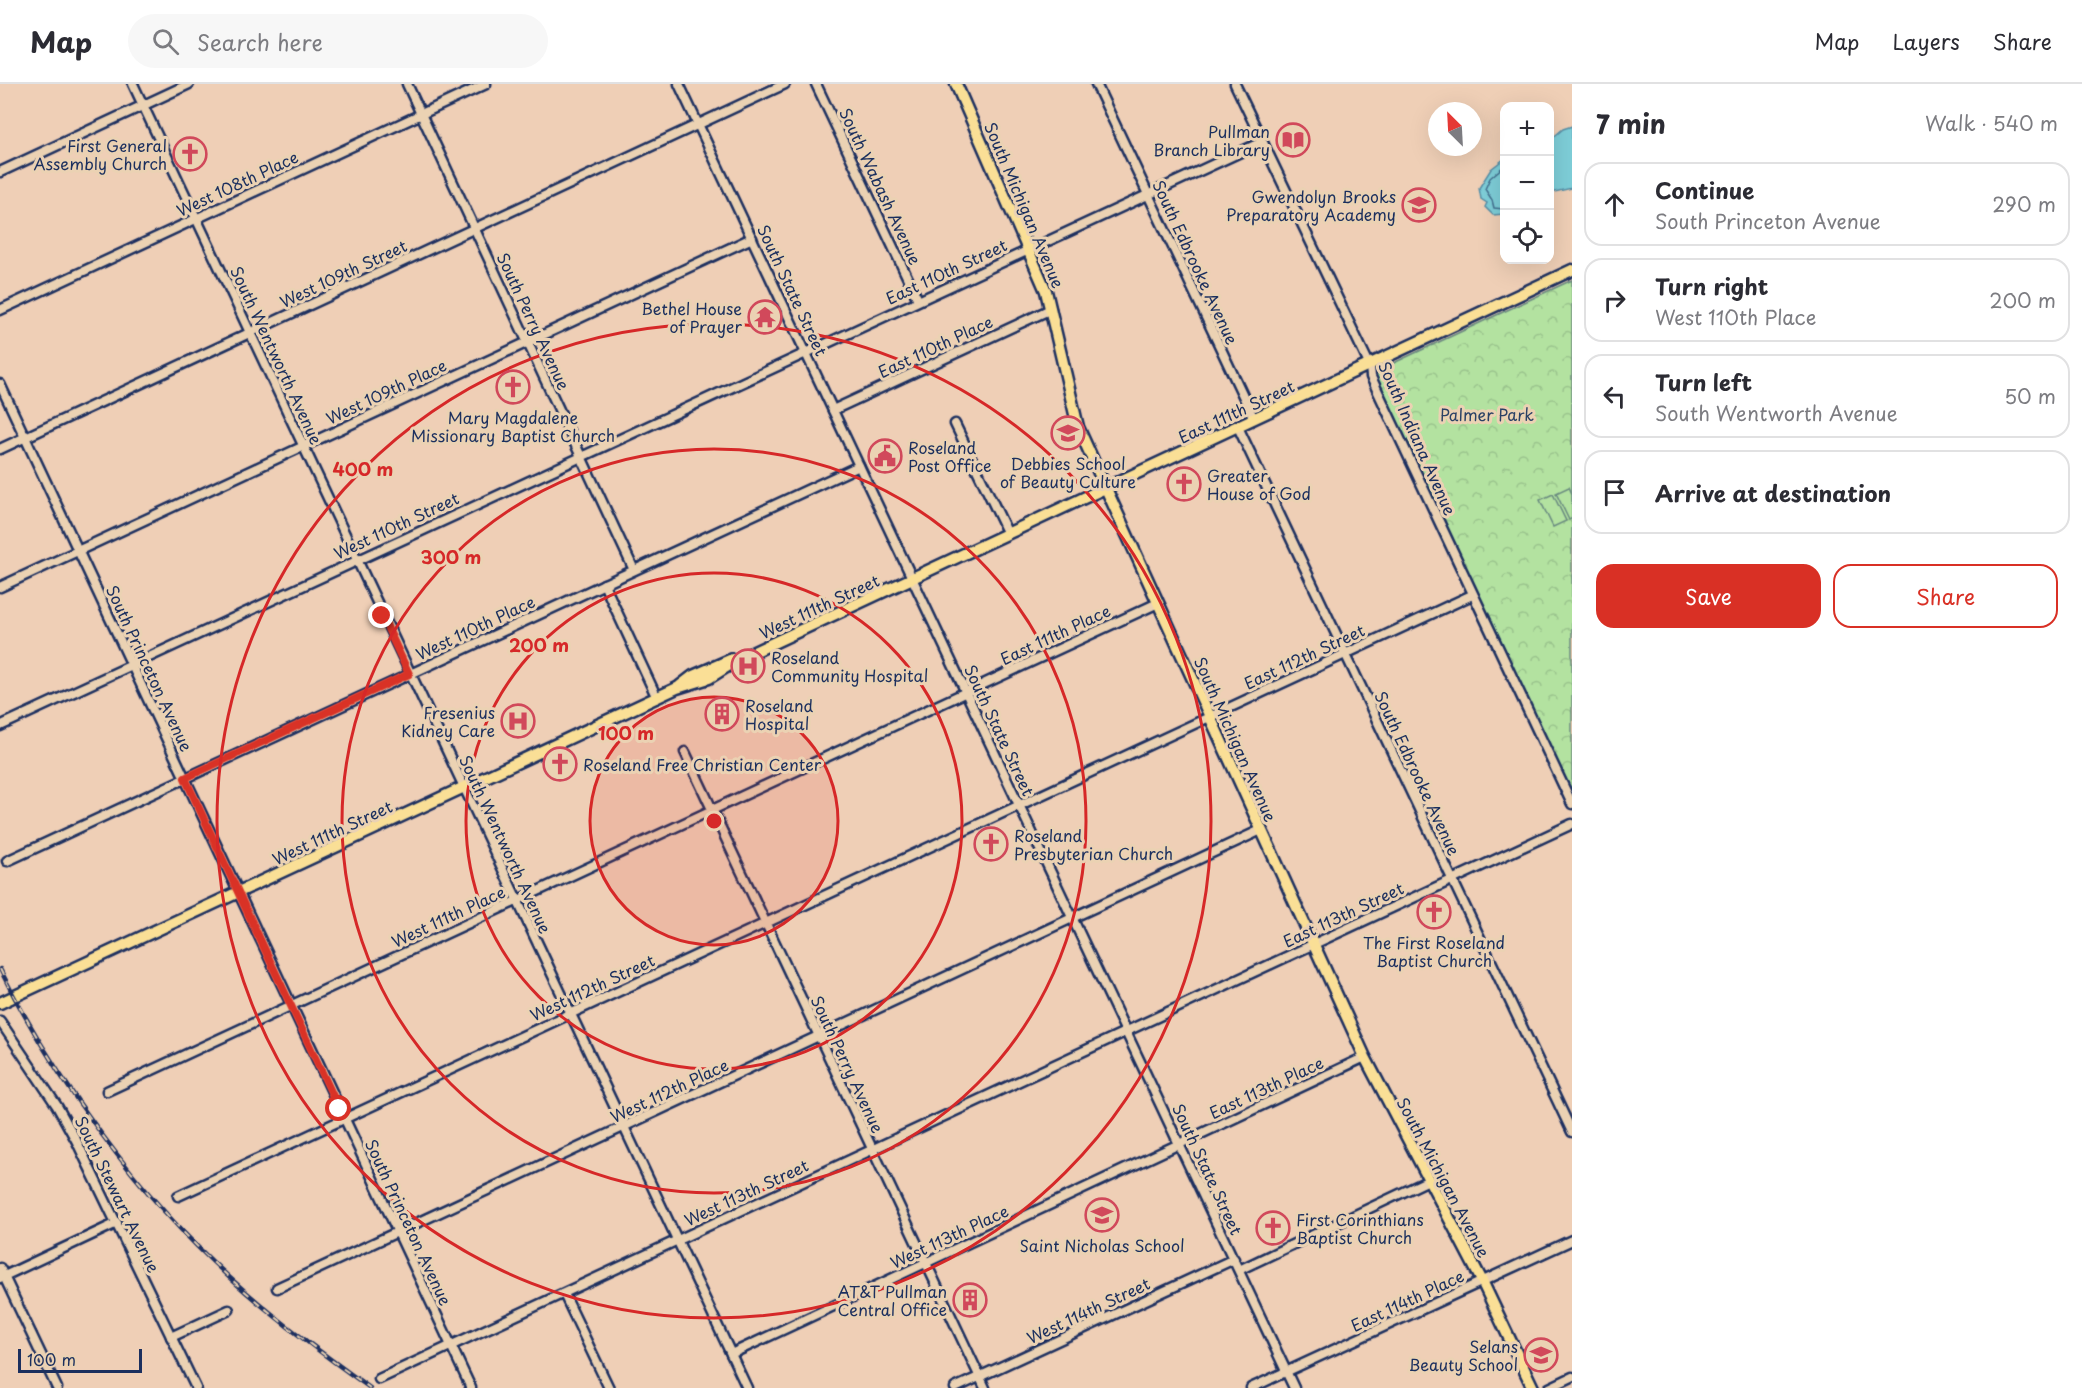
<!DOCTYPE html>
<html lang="en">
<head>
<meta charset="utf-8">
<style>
  body { margin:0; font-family:"Playpen Sans",sans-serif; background:#f7f7f7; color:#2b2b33 }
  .controls { position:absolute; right:18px; top:18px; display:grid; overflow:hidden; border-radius:12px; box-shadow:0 6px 24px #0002 }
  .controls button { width:54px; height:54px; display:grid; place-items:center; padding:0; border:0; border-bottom:2px solid #e1e1e2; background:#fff; color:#2b2b33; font:30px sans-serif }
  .compass { position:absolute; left:1428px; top:18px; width:54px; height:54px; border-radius:50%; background:#fff; box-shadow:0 6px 24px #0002; rotate:336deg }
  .scale { position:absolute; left:18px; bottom:15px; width:124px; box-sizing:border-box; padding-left:6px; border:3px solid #1b2f5e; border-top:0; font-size:16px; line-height:21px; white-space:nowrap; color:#1b2f5e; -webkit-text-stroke:4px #ebd2b3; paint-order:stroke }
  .stop { position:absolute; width:18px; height:18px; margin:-14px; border:4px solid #d93025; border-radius:50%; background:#fff }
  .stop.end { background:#d93025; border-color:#fff; box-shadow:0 2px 6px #0008 }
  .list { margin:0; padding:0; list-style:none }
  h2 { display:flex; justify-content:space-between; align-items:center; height:78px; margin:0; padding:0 24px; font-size:26px }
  h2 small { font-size:20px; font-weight:400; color:#7c7c81 }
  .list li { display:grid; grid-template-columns:39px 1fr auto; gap:18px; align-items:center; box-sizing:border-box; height:84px; margin:0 12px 12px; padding:0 12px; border:2px solid #e1e1e2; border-radius:18px }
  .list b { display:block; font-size:22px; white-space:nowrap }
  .list p { margin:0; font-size:20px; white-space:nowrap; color:#7c7c81 }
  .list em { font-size:20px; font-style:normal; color:#7c7c81 }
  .actions { display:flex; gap:12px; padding:18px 24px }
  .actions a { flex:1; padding:14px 0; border:2px solid #d93025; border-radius:18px; text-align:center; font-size:21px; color:#d93025 }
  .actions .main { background:#d93025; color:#fff }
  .icon { flex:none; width:33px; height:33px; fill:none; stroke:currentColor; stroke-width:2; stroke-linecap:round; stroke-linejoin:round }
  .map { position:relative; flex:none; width:1572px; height:1304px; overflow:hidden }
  header { display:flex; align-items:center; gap:36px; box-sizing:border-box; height:84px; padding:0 30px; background:#fff; border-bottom:2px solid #e1e1e2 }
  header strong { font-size:28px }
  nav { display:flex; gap:33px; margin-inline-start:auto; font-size:21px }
  .search { width:420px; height:54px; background:#f7f7f7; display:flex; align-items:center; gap:15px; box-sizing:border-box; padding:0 21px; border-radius:33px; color:#7c7c81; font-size:22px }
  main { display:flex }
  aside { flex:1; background:#fff }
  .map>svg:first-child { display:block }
  .forest { fill:url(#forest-crowns); stroke:#67887f; stroke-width:1.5 }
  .pitch { fill:#b3e2a0; stroke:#67887f; stroke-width:1.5 }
  .water { fill:#7eced8; stroke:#568ea7; stroke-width:1.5 }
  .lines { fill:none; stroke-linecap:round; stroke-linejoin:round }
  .shore { stroke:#436f8f; stroke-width:1.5 }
  .minor-casing { stroke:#1b2f5e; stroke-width:13 }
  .major-casing { stroke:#1b2f5e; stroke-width:15 }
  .minor { stroke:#ebd2b3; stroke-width:8 }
  .major { stroke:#fadf96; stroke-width:10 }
  .rail-casing { stroke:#1b2f5e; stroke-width:4.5 }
  .rail { stroke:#ebd2b3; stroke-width:2; stroke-dasharray:7; stroke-linecap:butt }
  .route { stroke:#d93025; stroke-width:8 }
  .ring { fill:none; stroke:#d62828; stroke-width:3 }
  .labels { text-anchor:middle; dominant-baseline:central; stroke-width:6; stroke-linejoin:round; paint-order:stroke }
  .poi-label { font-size:16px; fill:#1b2f5e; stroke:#ebd2b3; text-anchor:end }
  .street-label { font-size:16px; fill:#1b2f5e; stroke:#ebd2b3 }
  .park-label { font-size:16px; fill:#2a4165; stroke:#ebd2b3 }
  .centre { fill:#d62828; stroke:#ebd2b3; stroke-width:3 }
  .ring-label { font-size:18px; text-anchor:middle; font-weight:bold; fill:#d62828; stroke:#ebd2b3; stroke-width:6; stroke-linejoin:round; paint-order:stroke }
</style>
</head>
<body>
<header>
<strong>Map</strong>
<div class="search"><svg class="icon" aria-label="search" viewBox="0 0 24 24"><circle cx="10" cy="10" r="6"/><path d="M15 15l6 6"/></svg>Search here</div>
<nav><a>Map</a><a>Layers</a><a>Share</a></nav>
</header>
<main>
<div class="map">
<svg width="1572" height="1304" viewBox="0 0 1572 1304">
  <defs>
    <pattern id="forest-crowns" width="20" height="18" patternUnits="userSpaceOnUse" patternTransform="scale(1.5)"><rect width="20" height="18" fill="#b3e2a0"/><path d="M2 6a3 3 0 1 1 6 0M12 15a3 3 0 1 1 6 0" fill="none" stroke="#99c28c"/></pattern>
  </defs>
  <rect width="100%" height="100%" fill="#efcfb6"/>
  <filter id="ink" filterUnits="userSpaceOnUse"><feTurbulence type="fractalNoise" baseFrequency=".0167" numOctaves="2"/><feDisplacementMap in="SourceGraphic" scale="12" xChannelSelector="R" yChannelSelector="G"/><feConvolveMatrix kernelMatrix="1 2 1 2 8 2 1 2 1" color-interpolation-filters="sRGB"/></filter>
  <g filter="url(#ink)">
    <polygon class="forest" points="1572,196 1572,712 1375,293 1377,288 1383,284"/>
    <g class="pitch">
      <polygon points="1569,403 1572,410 1572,434 1569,436 1556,409"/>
      <polygon points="1553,410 1566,437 1553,443 1540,416"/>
    </g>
    <g class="water">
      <polygon points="1572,42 1572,104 1550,109 1550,56 1563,45"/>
      <polygon points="1504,75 1504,130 1493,131 1485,123 1487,119 1481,115 1479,104 1491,85"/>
    </g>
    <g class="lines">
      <polyline class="shore" points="1504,82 1490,94 1485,105 1492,116 1494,124 1504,125"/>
      <g class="minor-casing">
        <g id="minor">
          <polyline points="133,0 747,1304"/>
          <polyline points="407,0 634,486"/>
          <polyline points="679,0 1294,1304"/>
          <polyline points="816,0 918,216"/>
          <polyline points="1096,0 1254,335"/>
          <polyline points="1235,0 1370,282 1371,293 1572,720"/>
          <polyline points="0,88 189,0"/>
          <polyline points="0,226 486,0"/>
          <polyline points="0,300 471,1304"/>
          <polyline points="833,326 1051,225"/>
          <polyline points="955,340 1008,450"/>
          <polyline points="1238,343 1572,1048"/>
          <polyline points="0,365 785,0"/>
          <polyline points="604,500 657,614"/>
          <polyline points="0,503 752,154"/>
          <polyline points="0,642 1262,58"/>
          <polyline points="685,668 985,1304"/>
          <polyline points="7,777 859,382"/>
          <polyline points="0,937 57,1022 76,1056 196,1304"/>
          <polyline points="107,1007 1158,519"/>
          <polyline points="178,1112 1472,511"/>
          <polyline points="0,1184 57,1304"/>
          <polyline points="1239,1186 1429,1096"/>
          <polyline points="0,1194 117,1139"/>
          <polyline points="277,1204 1261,746"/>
          <polyline points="564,1210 609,1304"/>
          <polyline points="171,1253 229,1226"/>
          <polyline points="731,1270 1365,973"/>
          <polyline points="379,1295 1572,740"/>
          <polyline points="955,1304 1234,1175"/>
          <polyline points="1251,1304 1572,1156"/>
          <polyline points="1549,1304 1572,1293"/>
        </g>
      </g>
      <g class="major-casing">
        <g id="major">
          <polyline points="956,0 1046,207 1078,343 1365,973 1482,1197 1533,1304"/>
          <polyline points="680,602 693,592 732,575"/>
          <polyline points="0,919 677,604 709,594 739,575 1572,186"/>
        </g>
      </g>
      <use href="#minor" class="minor"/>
      <use href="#major" class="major"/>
      <g class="rail-casing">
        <path id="rail" d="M0 885C55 996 139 1111 230 1194 274 1234 321 1269 370 1304"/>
      </g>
      <use href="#rail" class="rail"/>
    </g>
  </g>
  <g class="lines" filter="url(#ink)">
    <polyline class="route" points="339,1025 185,694 409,590 382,532"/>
  </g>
  <circle cx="714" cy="737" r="124" fill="#d62828" fill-opacity=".12"/>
  <g class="ring">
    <circle cx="714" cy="737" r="124"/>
    <circle cx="714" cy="737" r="248"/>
    <circle cx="714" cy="737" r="372"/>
    <circle cx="714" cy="737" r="497"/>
  </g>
  <defs>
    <g id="library-ring" transform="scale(1.725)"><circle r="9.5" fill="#ebd2b3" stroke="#d1495b" stroke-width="1.5"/><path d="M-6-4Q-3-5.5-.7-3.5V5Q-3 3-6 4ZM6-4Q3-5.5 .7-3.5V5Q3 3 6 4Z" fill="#d1495b"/></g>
    <g id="church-ring" transform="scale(1.725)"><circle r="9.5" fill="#ebd2b3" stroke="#d1495b" stroke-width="1.5"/><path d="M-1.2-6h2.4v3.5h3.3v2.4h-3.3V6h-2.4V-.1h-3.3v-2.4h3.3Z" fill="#d1495b"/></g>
    <g id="school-ring" transform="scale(1.725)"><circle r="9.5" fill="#ebd2b3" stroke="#d1495b" stroke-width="1.5"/><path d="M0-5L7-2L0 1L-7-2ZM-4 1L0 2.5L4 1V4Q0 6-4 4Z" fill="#d1495b"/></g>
    <g id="temple-ring" transform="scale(1.725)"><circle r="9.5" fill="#ebd2b3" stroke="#d1495b" stroke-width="1.5"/><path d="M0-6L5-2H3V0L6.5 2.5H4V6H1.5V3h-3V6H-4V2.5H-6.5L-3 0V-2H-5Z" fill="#d1495b"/></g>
    <g id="civic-ring" transform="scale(1.725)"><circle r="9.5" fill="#ebd2b3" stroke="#d1495b" stroke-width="1.5"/><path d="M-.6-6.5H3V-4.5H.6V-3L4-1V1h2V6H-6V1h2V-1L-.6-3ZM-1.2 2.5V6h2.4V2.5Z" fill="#d1495b"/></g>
    <g id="hospital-ring" transform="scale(1.725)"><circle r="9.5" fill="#ebd2b3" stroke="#d1495b" stroke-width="1.5"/><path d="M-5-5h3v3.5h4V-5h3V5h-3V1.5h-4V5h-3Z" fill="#d1495b"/></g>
    <g id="building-ring" transform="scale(1.725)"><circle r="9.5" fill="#ebd2b3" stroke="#d1495b" stroke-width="1.5"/><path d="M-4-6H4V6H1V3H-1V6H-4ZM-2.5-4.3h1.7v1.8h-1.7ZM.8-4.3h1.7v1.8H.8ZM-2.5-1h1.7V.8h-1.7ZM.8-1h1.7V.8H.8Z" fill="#d1495b"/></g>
  </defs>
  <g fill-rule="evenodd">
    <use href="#library-ring" x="1293" y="56"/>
    <use href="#church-ring" x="190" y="70"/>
    <use href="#school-ring" x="1419" y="121"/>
    <use href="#temple-ring" x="765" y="233"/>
    <use href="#church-ring" x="513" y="303"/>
    <use href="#school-ring" x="1068" y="349"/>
    <use href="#civic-ring" x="885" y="372"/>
    <use href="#church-ring" x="1184" y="400"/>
    <use href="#hospital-ring" x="748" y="582"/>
    <use href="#building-ring" x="722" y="630"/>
    <use href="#hospital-ring" x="518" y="637"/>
    <use href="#church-ring" x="560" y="680"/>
    <use href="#church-ring" x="991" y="760"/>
    <use href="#church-ring" x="1434" y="828"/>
    <use href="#school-ring" x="1102" y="1131"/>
    <use href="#church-ring" x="1273" y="1144"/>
    <use href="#building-ring" x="970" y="1216"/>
    <use href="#school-ring" x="1541" y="1271"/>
  </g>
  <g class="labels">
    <g class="poi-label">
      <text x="1270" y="47">Pullman<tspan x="1270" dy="18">Branch Library</tspan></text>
      <text x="167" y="61">First General<tspan x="167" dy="18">Assembly Church</tspan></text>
      <text x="1396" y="112">Gwendolyn Brooks<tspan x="1396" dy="18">Preparatory Academy</tspan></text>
      <text x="742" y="224">Bethel House<tspan x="742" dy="18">of Prayer</tspan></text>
      <text x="513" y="333" text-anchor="middle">Mary Magdalene<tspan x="513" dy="18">Missionary Baptist Church</tspan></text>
      <text x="908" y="363" text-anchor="start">Roseland<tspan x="908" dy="18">Post Office</tspan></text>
      <text x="1068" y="379" text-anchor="middle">Debbies School<tspan x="1068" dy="18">of Beauty Culture</tspan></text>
      <text x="1207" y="391" text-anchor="start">Greater<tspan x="1207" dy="18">House of God</tspan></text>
      <text x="771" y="573" text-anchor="start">Roseland<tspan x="771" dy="18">Community Hospital</tspan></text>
      <text x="745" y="621" text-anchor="start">Roseland<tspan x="745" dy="18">Hospital</tspan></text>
      <text x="495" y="628">Fresenius<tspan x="495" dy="18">Kidney Care</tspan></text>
      <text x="583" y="680" text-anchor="start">Roseland Free Christian Center</text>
      <text x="1014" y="751" text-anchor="start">Roseland<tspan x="1014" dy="18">Presbyterian Church</tspan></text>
      <text x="1434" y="858" text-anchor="middle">The First Roseland<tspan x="1434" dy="18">Baptist Church</tspan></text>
      <text x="1296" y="1135" text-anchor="start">First Corinthians<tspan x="1296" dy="18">Baptist Church</tspan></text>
      <text x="1102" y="1161" text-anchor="middle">Saint Nicholas School</text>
      <text x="947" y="1207">AT&amp;T Pullman<tspan x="947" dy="18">Central Office</tspan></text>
      <text x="1518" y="1262">Selans<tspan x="1518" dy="18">Beauty School</tspan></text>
    </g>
    <g class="street-label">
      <text transform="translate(237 99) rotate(-25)">West 108th Place</text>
      <text transform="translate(881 102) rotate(65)">South Wabash Avenue</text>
      <text transform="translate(1025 121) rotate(67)">South Michigan Avenue</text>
      <text transform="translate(1196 178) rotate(65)">South Edbrooke Avenue</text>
      <text transform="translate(946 187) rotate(-25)">East 110th Street</text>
      <text transform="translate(343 189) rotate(-25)">West 109th Street</text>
      <text transform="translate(793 206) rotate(65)">South State Street</text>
      <text transform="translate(534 237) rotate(65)">South Perry Avenue</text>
      <text transform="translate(935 262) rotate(-25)">East 110th Place</text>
      <text transform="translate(277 271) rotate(65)">South Wentworth Avenue</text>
      <text transform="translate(386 307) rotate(-25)">West 109th Place</text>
      <text transform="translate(1236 327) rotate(-25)">East 111th Street</text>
      <text transform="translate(1418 354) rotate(66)">South Indiana Avenue</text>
      <text transform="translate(396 441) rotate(-25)">West 110th Street</text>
      <text transform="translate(819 522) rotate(-25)">West 111th Street</text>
      <text transform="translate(475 543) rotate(-25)">West 110th Place</text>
      <text transform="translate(1055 550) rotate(-25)">East 111th Place</text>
      <text transform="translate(1304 572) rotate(-25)">East 112th Street</text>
      <text transform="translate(150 584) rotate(65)">South Princeton Avenue</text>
      <text transform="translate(1000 646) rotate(65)">South State Street</text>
      <text transform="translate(1236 655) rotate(66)">South Michigan Avenue</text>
      <text transform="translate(1418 689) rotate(65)">South Edbrooke Avenue</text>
      <text transform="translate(332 748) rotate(-25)">West 111th Street</text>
      <text transform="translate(506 760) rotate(65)">South Wentworth Avenue</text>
      <text transform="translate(1343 830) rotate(-25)">East 113th Street</text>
      <text transform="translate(448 832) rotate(-25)">West 111th Place</text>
      <text transform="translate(592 903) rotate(-25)">West 112th Street</text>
      <text transform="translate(848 980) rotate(65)">South Perry Avenue</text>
      <text transform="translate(1266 1003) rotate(-25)">East 113th Place</text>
      <text transform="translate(669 1006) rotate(-25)">West 112th Place</text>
      <text transform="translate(1208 1085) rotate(65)">South State Street</text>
      <text transform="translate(1444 1093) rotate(62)">South Michigan Avenue</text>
      <text transform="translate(746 1108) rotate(-25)">West 113th Street</text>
      <text transform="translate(118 1110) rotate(64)">South Stewart Avenue</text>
      <text transform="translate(409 1138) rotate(65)">South Princeton Avenue</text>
      <text transform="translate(949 1152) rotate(-25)">West 113th Place</text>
      <text transform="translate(1407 1216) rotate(-25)">East 114th Place</text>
      <text transform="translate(1088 1226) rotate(-25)">West 114th Street</text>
    </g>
    <g class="park-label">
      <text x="1487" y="330">Palmer Park</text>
    </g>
  </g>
  <circle cx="714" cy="737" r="9" class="centre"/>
  <g class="ring-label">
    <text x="363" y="392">400 m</text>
    <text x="451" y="480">300 m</text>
    <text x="539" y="568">200 m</text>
    <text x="626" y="656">100 m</text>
  </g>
</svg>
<div class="controls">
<button>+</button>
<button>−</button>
<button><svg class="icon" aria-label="locate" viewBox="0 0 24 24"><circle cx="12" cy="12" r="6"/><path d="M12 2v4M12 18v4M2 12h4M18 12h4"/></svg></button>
</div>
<svg class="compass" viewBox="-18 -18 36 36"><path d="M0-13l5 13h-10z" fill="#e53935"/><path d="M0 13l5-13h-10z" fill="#7c7c81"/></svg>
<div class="scale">100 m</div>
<div class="stop" style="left:339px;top:1025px"></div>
<div class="stop end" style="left:382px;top:532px"></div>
</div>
<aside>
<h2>7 min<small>Walk · 540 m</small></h2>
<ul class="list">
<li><svg class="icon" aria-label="ahead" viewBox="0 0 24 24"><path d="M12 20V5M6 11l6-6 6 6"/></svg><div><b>Continue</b><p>South Princeton Avenue</p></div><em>290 m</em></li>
<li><svg class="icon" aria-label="right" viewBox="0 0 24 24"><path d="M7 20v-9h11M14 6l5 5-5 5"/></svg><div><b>Turn right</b><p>West 110th Place</p></div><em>200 m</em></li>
<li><svg class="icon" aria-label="left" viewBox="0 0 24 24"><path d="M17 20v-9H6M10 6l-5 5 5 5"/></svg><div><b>Turn left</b><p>South Wentworth Avenue</p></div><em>50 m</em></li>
<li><svg class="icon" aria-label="arrive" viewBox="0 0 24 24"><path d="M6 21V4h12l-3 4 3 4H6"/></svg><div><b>Arrive at destination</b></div></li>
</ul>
<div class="actions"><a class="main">Save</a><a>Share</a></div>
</aside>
</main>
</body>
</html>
